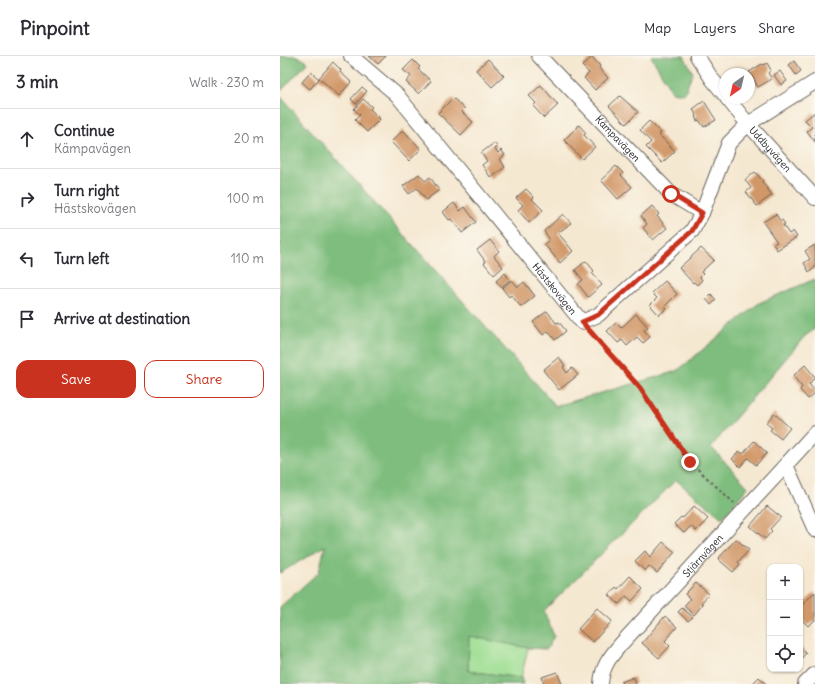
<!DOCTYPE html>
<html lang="en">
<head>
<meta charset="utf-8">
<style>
  body { margin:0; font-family:Delius,sans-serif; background:#f2f2f3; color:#2b2b33 }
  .controls { position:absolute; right:12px; bottom:12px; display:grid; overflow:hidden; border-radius:8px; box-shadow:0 1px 3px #0004 }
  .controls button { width:36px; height:36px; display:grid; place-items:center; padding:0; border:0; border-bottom:1px solid #e1e1e2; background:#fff; color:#2b2b33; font:20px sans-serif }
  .compass { position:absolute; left:439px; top:12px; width:36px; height:36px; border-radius:50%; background:#fff; box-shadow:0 1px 3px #0004; rotate:214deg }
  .stop { position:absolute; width:12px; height:12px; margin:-9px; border:3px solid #c8321e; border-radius:50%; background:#fff }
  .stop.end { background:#c8321e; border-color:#fff; box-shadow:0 1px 4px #0008 }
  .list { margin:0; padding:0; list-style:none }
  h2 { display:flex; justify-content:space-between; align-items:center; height:52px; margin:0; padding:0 16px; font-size:17px }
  h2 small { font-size:13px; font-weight:400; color:#7c7c81 }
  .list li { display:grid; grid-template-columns:26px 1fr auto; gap:12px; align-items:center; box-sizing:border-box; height:60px; padding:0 16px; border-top:1px solid #e1e1e2 }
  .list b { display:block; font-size:15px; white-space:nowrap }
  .list p { margin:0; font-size:13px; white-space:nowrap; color:#7c7c81 }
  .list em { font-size:13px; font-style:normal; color:#7c7c81 }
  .actions { display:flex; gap:8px; padding:12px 16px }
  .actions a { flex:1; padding:9px 0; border:1px solid #c8321e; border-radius:12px; text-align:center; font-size:14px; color:#c8321e }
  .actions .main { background:#c8321e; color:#fff }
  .icon { flex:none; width:22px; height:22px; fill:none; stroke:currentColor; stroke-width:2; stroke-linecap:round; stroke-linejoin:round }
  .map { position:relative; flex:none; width:535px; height:628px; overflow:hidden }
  header { display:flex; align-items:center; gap:24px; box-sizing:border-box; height:56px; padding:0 20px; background:#fff; border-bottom:1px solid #e1e1e2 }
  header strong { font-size:19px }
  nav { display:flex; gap:22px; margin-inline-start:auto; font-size:14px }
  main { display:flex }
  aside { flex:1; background:#fff }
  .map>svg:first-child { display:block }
  .green { fill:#9ede93; stroke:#5d7d58 }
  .forest { fill:#7ebd7d; stroke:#4d6c4c }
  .building { fill:#d19768 }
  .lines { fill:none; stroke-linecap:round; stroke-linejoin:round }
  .minor-casing { stroke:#68635b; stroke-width:16 }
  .path { stroke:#68635b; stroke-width:2; stroke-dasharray:3 3; stroke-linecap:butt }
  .minor { stroke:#fff; stroke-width:14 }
  .route { stroke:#c8321e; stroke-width:5 }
  .labels { text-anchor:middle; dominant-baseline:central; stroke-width:3.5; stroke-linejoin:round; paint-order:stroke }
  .street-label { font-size:10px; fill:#1c1c1c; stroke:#fbf7ec }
</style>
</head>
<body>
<header>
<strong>Pinpoint</strong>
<nav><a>Map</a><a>Layers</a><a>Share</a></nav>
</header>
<main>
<aside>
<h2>3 min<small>Walk · 230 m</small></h2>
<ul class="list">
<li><svg class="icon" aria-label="ahead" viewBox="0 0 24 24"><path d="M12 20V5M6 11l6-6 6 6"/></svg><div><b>Continue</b><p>Kämpavägen</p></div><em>20 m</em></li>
<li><svg class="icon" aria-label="right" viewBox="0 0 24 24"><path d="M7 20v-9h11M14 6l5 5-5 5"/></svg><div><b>Turn right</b><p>Hästskovägen</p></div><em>100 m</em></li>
<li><svg class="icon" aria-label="left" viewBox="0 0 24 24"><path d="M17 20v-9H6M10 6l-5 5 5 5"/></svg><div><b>Turn left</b></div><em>110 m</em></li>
<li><svg class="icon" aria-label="arrive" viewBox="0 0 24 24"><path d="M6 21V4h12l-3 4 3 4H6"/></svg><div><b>Arrive at destination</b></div></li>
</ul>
<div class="actions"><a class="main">Save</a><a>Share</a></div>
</aside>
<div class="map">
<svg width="535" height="628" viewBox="0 0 535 628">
  <rect width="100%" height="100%" fill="#fbf7ec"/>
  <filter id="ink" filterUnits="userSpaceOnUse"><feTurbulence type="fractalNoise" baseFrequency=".025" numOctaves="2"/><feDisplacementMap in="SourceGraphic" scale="8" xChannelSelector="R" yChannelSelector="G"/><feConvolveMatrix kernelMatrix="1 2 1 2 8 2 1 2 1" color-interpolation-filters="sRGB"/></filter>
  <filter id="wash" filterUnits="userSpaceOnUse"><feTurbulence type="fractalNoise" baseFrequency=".012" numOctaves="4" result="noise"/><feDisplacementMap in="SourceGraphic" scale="16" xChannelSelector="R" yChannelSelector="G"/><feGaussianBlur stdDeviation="0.9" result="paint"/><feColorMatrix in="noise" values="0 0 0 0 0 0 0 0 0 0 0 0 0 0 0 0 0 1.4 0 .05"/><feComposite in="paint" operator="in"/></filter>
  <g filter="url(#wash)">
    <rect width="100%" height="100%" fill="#f5e8d1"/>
    <polygon class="green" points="189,580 248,592 241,622 188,615"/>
    <g class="forest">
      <polygon points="0,0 17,0 28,6 0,36"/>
      <polygon points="371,0 404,0 413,17 404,38 392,36"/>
      <polygon points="0,40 276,350 397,315 479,247 535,223 535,273 525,280 431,391 468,431 442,462 396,424 264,555 274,580 267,593 248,592 189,580 188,615 241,622 243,628 0,628 0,551 39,516 45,490 0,517"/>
    </g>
    <g id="blocks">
      <g class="building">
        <polygon points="89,0 106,0 98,8"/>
        <polygon points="312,1 320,10 319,12 328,22 315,34 304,22 309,17 302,10"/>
        <polygon points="208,3 224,20 212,31 196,14"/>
        <polygon points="133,4 140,11 138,13 151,25 139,38 126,26 131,20 123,14"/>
        <polygon points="514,5 521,15 516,19 509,9"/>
        <polygon points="53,6 61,14 60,16 71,26 59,40 39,22"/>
        <polygon points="487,7 491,14 488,17 492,23 478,31 469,16 482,8 483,9"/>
        <polygon points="500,15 507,25 501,29 494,19"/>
        <polygon points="31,16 39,23 30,33 22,26"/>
        <polygon points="261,29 278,49 264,62 253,50 256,47 249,40"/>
        <polygon points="82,31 87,35 76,48 71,43"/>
        <polygon points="340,40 358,56 346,68 329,50"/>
        <polygon points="173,42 185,53 182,56 193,66 181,79 158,57"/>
        <polygon points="83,43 92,51 90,53 100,63 87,76 75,64 80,59 74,53"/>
        <polygon points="424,45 436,64 424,71 419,64 417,65 415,60 416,59 413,53"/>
        <polygon points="535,56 535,86 527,75 532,71 525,64"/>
        <polygon points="369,65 381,77 379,79 395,95 382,107 366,91 371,86 360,74"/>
        <polygon points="299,69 306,77 304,79 315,91 302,103 284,84"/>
        <polygon points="123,74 141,93 129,105 111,86"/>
        <polygon points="214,87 218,91 215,93 218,97 221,94 225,99 220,103 225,111 211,122 202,109 207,105 201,97"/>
        <polygon points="336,110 343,117 341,119 352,131 338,143 321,124"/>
        <polygon points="475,116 483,125 482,126 492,139 477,150 466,136 471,132 465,124"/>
        <polygon points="139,118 145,125 150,121 159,134 146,144 137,132 129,138 123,130"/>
        <polygon points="246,133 254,141 252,143 263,154 249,167 238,154 243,149 236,142"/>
        <polygon points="174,147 180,155 185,151 196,166 182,177 171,163 169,164 163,156"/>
        <polygon points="372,150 379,158 377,160 387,172 373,184 363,172 367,168 361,160"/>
        <polygon points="283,158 291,167 278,177 293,195 280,207 264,188 270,184 264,175"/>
        <polygon points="496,158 500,165 502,164 505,168 503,169 509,178 513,175 517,181 497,194 493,188 497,186 483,166"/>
        <polygon points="210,184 219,195 214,200 223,211 214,219 204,207 206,206 197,194"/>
        <polygon points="535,189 535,212 529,216 524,207 530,203 525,195"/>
        <polygon points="421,192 434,204 421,216 423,218 420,221 422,224 417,229 414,226 413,227 399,212"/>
        <polygon points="306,205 314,215 312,217 322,229 308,241 298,228 303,224 295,214"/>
        <polygon points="225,217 230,224 221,231 216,225"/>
        <polygon points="232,224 238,231 244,226 255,240 241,251 231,239 229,241 222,232"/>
        <polygon points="385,225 397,238 385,250 387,252 379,259 370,249 377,242 372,237"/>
        <polygon points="431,238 436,244 431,249 426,243"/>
        <polygon points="267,255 276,267 279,266 286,275 275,284 268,275 263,279 253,266"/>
        <polygon points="356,258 368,271 364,274 370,281 363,287 357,281 347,290 342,284 338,287 327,275 336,267 341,272"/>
        <polygon points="279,301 285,310 283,311 287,317 292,312 298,319 279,334 263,314"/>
        <polygon points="525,309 535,321 529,328 535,335 535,337 528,343 520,334 522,331 513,320"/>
        <polygon points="494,357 510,372 501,383 490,374 492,372 486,367"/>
        <polygon points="474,385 487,397 476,409 468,402 460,411 452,403 459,395 463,398"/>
        <polygon points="414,450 428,463 416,475 411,470 404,477 394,468 401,461 403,462"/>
        <polygon points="487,450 501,461 490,473 492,475 485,483 470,470"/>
        <polygon points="456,483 469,494 458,506 460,508 453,516 438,503"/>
        <polygon points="383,486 395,496 377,517 369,510 365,515 355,505 365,495 370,501"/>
        <polygon points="350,520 363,533 352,545 346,540 339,548 329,539 336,531 338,533"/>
        <polygon points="416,527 429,538 421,547 423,548 414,559 404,550 410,543 405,538"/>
        <polygon points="535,536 535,564 528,570 520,562 520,547 522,549"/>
        <polygon points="317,552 332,565 313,586 298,573"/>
        <polygon points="402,552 413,561 408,565 398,556"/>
        <polygon points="385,560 397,571 385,585 390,590 379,602 362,587"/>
        <polygon points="520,591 526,597 520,604"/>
        <polygon points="277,616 282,628 264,628 262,621"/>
        <polygon points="354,621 356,628 342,628 341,626"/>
        <polygon points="479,621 486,628 472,628"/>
      </g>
    </g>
  </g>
  <g filter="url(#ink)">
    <use href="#blocks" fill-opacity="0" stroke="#68635b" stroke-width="1"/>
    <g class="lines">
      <g class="minor-casing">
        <g id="minor">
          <path id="s1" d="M71 0 117 39 302 266 318 259 412 175 422 157 449 87 468 68 535 26"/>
          <path id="s2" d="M259 0 391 138 422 157"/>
          <polyline points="417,0 432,23 445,39"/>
          <path id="s3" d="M447 42 468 68 535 142"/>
          <polyline points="506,409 535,474"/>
          <path id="s4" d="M321 628C322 610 330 601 341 588L535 377"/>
          <polyline points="525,628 535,618"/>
        </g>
      </g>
      <polyline class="path" points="311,276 360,332 410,406 454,447"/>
      <use href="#minor" class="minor"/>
    </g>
  </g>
  <g class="lines" filter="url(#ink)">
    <polyline class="route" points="391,138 422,157 412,175 318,259 302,266 360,332 410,406"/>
  </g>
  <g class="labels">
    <g class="street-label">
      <text stroke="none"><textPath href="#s2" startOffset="114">Kämpavägen</textPath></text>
      <text stroke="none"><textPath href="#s3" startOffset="67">Uddbyvägen</textPath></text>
      <text stroke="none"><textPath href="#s1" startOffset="310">Hästskovägen</textPath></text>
      <text stroke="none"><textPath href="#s4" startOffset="166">Stjärnvägen</textPath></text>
    </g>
  </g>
</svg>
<div class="controls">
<button>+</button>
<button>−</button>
<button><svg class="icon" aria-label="locate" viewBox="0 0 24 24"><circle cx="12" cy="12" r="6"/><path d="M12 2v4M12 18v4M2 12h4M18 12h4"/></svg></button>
</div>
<svg class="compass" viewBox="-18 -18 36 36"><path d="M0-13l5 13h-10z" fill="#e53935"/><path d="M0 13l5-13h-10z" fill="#7c7c81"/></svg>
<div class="stop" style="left:391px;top:138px"></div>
<div class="stop end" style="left:410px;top:406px"></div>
</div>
</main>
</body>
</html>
